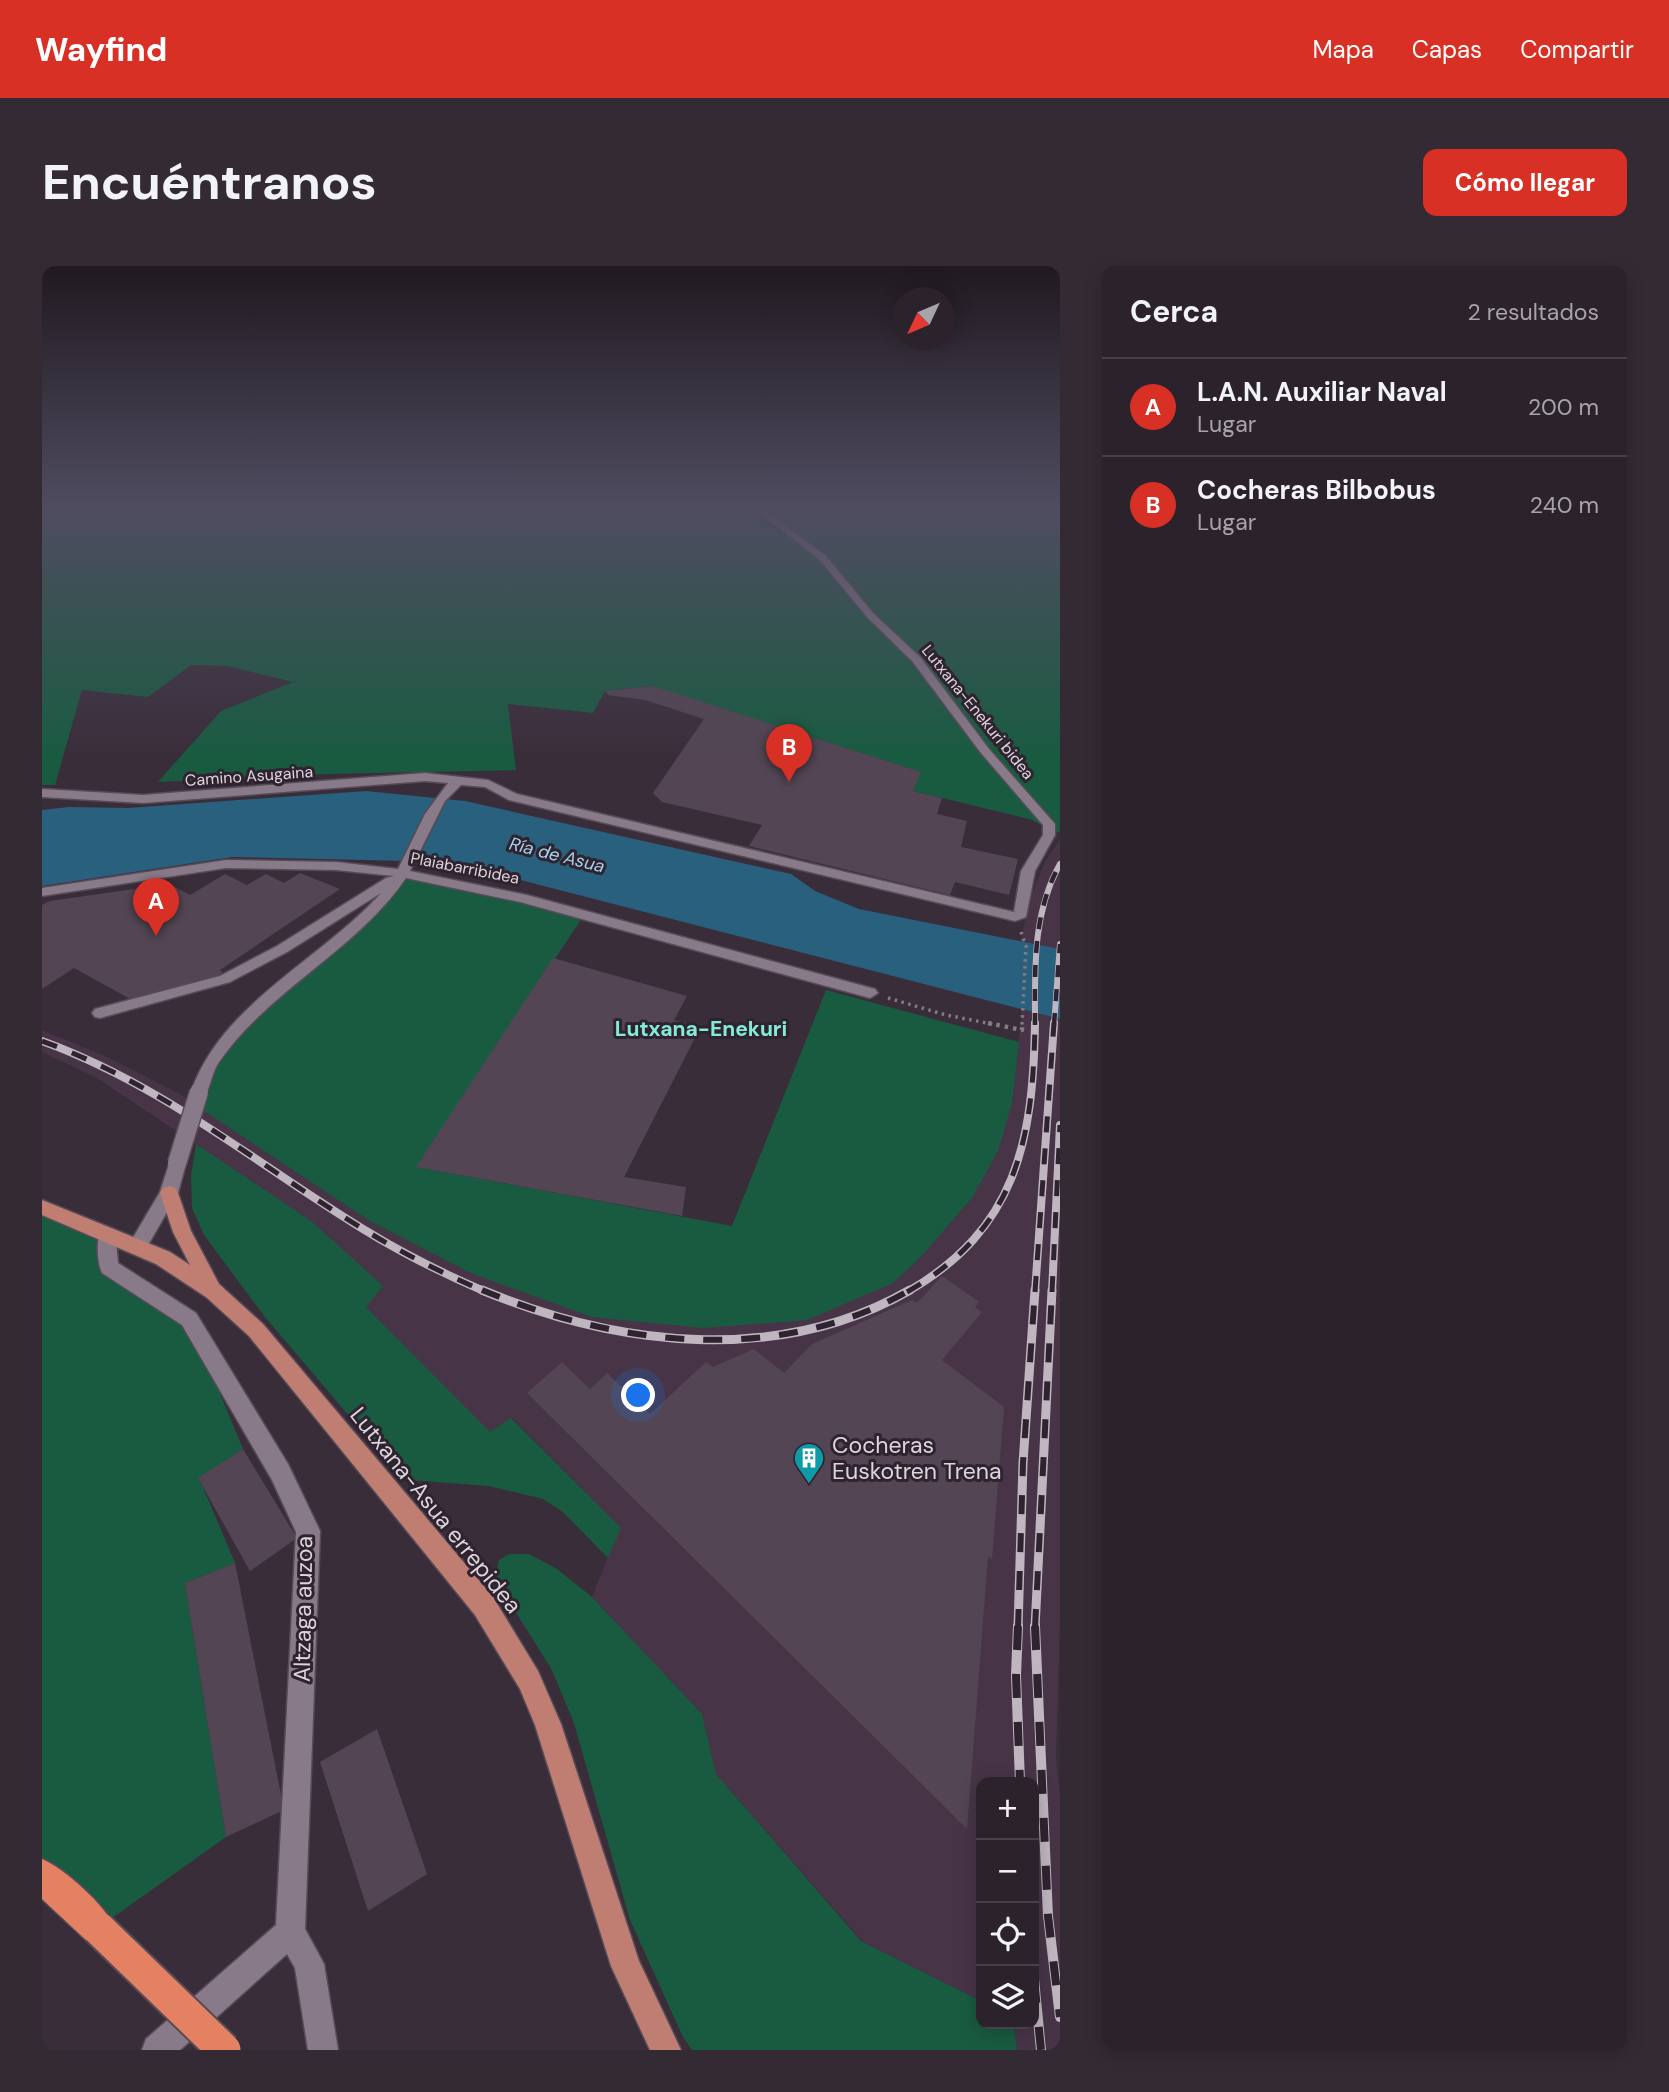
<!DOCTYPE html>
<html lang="es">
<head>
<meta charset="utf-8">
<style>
  body { margin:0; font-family:"DM Sans",sans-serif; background:#342a34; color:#f1f3f6 }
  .controls { position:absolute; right:21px; bottom:21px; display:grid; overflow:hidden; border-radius:14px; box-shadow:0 4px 18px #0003 }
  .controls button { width:63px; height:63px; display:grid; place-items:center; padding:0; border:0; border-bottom:2px solid #483f48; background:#2c222c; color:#f1f3f6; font:35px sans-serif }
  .compass { position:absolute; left:850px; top:21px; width:63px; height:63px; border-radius:50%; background:#2c222c; box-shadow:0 4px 18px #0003; rotate:226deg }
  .you { position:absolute; left:597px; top:1130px; width:24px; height:24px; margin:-18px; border:5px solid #fff; border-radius:50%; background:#1a73e8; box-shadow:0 0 0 10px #1a73e833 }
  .badge { display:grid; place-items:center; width:46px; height:46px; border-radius:50%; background:#d93025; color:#fff; font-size:23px; font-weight:700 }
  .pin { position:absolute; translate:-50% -58px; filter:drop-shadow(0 2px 4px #0008) }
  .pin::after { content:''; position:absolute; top:37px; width:24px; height:21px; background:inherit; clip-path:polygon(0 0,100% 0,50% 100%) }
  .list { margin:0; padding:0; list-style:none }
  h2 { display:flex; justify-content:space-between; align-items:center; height:91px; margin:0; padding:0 28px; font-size:30px }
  h2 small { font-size:23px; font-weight:400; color:#a6a4a9 }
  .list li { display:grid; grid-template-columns:46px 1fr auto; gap:21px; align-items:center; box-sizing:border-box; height:98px; padding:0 28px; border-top:2px solid #483f48 }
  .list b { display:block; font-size:26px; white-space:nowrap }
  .list p { margin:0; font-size:23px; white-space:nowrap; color:#a6a4a9 }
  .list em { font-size:23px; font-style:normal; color:#a6a4a9 }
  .icon { flex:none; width:38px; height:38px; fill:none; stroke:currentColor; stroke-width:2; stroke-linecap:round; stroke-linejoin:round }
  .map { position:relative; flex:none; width:1018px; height:1784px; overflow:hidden; border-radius:14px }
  header { display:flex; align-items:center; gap:42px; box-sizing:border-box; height:98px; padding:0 35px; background:#d93025; color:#fff }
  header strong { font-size:33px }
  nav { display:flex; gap:38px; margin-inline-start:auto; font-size:24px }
  .intro { display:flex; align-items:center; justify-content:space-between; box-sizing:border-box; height:168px; padding:0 42px }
  h1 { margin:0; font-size:49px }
  .button { padding:18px 32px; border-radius:14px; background:#d93025; color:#fff; font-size:24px; font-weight:700 }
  main { display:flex; gap:42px; padding:0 42px }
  aside { flex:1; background:#2c222c; border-radius:14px; box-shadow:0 4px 18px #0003 }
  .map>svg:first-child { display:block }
  .built { fill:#473547 }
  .green { fill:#195b41 }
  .water { fill:#28607d }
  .building { fill:#534553 }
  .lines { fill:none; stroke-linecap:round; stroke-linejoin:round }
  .minor-casing { stroke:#564b56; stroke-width:3 }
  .major-casing { stroke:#564b56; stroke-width:3 }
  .highway-casing { stroke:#564b56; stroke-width:3 }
  .path-far1 { stroke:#847a84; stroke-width:3.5; stroke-dasharray:2.5 4.5; stroke-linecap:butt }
  .path { stroke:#847a84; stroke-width:4.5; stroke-dasharray:3.5 5; stroke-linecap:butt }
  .minor { fill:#897a89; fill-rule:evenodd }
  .major { fill:#c07e72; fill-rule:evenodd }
  .highway { fill:#e48163; fill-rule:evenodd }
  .rail-far3-casing { stroke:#bfb6bf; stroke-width:6 }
  .rail-far2-casing { stroke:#bfb6bf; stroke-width:8 }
  .rail-far1-casing { stroke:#bfb6bf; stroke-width:9 }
  .rail-casing { stroke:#bfb6bf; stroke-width:10 }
  .rail-far3 { stroke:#2f2330; stroke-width:4.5; stroke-dasharray:12; stroke-linecap:butt }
  .rail-far2 { stroke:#2f2330; stroke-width:5; stroke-dasharray:16; stroke-linecap:butt }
  .rail-far1 { stroke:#2f2330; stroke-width:6; stroke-dasharray:19; stroke-linecap:butt }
  .rail { stroke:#2f2330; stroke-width:8; stroke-dasharray:24; stroke-linecap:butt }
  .minor-bridge-casing { stroke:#564b56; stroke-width:21; stroke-linecap:butt }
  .highway-bridge-casing { stroke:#564b56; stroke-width:37; stroke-linecap:butt }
  .minor-bridge { stroke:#897a89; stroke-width:18 }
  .highway-bridge { stroke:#e48163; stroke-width:33 }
  .labels { text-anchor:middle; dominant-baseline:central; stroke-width:6; stroke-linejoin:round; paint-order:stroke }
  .far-street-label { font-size:16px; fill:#ddd5dd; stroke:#2f2330 }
  .far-water-label { font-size:18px; font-style:italic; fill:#a6d4ef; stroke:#2f2330 }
  .neighbourhood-label { font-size:21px; font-weight:bold; fill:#84ebd9; stroke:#2f2330 }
  .near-poi-label { font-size:23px; fill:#ddd5dd; stroke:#2f2330; text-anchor:start }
  .near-street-label { font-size:23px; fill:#ddd5dd; stroke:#2f2330 }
</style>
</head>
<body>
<header>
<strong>Wayfind</strong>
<nav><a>Mapa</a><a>Capas</a><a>Compartir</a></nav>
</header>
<div class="intro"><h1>Encuéntranos</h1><a class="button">Cómo llegar</a></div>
<main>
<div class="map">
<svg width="1018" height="1784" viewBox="0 0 1018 1784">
  <rect width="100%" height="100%" fill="#3a2d3a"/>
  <g class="built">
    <polygon points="1018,574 1018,683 979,675 986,638 1004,594"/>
    <polygon points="980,744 1018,753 1018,1351 1014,1492 1018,1530 1018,1784 975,1784 972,1758 992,1758 992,1516 939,1516 939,1735 820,1675 674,1508 660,1448 550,1331 578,1261 470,1152 448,1167 324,1041 269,955 55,812 0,786 0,764 65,791 138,828 328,955 429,1007 851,1017 878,992 930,932 970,837"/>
  </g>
  <g class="green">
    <polygon points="0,243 701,243 737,267 757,268 725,243 1018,243 1018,567 987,553 871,525 878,506 610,420 563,425 551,447 466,438 474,504 284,508 116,516 179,445 251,416 185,400 149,399 106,431 40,424 13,519 0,519"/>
    <polygon points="361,607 542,649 375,901 690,960 784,724 977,776 970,837 956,885 930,932 878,992 851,1017 765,1054 661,1062 550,1051 429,1007 328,955 161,844 157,826 169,794"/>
    <polygon points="154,878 269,955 341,1020 324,1041 448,1166 469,1152 579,1262 566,1292 521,1246 501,1233 447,1220 368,1214 354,1205 223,1051 162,969 150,942 149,910"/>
    <polygon points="0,941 66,969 67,1001 147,1053 201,1183 157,1212 193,1297 143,1317 184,1571 56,1662 0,1610"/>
    <polygon points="468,1288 487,1288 515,1303 550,1331 660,1448 674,1508 819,1675 939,1735 939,1758 972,1758 975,1784 650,1784 641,1771 588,1654 532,1457 510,1404 458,1321 454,1308 457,1294"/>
  </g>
  <polygon class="water" points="324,525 423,535 749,608 773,625 817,643 1018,683 1018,753 409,596 190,591 0,620 0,544 27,541 86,542"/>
  <g class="building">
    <polygon points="611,420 879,506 871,525 900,532 895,548 925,555 919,581 976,593 967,629 913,616 908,629 707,580 720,559 620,536 611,527 662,453 603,434 566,429 563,425"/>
    <polygon points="258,607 298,623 178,704 182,709 90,734 32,702 0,723 0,639 8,635 127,618 148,629 183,608 205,619 224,608 242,617"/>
    <polygon points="511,692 645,730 632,754 658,762 582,911 644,921 640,950 374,901"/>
    <polygon points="900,1010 937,1036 933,1041 940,1046 900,1094 962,1141 950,1293 946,1290 925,1563 485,1127 520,1096 548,1123 565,1107 608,1148 664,1096 671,1101 712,1083 742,1107 770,1078 870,1034 875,1037"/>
    <polygon points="201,1183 255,1272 208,1305 156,1212"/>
    <polygon points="193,1297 242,1544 184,1571 143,1317"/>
    <polygon points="335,1463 385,1608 326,1645 278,1496"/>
  </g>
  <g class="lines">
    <g class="minor-casing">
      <g id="minor">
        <path d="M713 243H721L784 290 831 347 878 391 947 483 1013 558V569L993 605 984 651 973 655 467 534 443 521 419 519 403 535 368 605 485 629 833 723 836 727 828 732 478 636 364 612C314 685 228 723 177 796 170 806 169 819 163 830H151L149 826C179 738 279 694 339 627L245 686 188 716 58 752 53 751 50 747 53 743 178 710 235 680 344 612 352 610 294 604 184 602 0 630V622L184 594 294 596 356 603 383 548 406 517 383 515 101 537 0 531V523L101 529 383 507 446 514 475 528 972 646 979 605 1001 569V559L939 487 870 395 825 351 778 294Z"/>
        <polygon points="135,890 141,892 144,897 136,927 102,986 95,988 88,986 86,980 118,926 129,892"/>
        <path d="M66 961 73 964 76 997 154 1047 246 1198 278 1265 263 1663 282 1698 296 1784H266L253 1702 245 1688 138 1784H100L104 1773 234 1659 254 1266 230 1214 140 1059 60 1007C55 996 54 974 59 964Z"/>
      </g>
    </g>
    <g class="major-casing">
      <polygon id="major" points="127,920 133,922 136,927 149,965 177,1018 221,1058 451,1331 496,1405 519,1458 597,1695 639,1784 608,1784 569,1700 493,1459 478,1423 433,1349 207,1070 164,1031 114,998 0,949 0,934 128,986 148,999 131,966 118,927 121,922"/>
    </g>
    <g class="highway-casing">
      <path id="highway" d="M0 1593C22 1602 64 1640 73 1662L68 1674 56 1679 44 1674 0 1633Z"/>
    </g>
    <g class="path-far1">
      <polyline points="979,666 984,680 980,759"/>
      <polyline points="846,732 904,749 955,759"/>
    </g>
    <polyline class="path" points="946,757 980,764 980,757"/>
    <use href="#minor" class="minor"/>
    <use href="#major" class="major"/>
    <use href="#highway" class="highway"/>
    <g class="rail-far3-casing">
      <g id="rail-far3">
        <path d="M993 759C993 704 990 648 1018 598"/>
        <polyline points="1012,759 1018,678"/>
      </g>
    </g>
    <g class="rail-far2-casing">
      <g id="rail-far2">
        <path d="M0 775C121 819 213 897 321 963 360 987 402 1008 444 1026"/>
        <path d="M865 1026C975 963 991 875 993 757"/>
        <polyline points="993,1026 1012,757"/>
        <polyline points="1010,1026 1018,859"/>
      </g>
    </g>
    <g class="rail-far1-casing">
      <g id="rail-far1">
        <path d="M440 1024C575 1080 736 1100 868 1024"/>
        <polyline points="976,1362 981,1197 993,1024"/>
        <polyline points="993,1362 1010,1024"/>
      </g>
    </g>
    <g class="rail-casing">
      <g id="rail">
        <polyline points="976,1360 974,1409 978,1516"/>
        <polyline points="993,1360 1006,1650 1018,1751"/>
        <polyline points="992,1713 999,1784"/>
      </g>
    </g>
    <use href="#rail-far3" class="rail-far3"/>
    <use href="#rail-far2" class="rail-far2"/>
    <use href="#rail-far1" class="rail-far1"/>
    <use href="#rail" class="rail"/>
    <g class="minor-bridge-casing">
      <polyline id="minor-bridge" points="135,897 157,826"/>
    </g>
    <g class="highway-bridge-casing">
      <polyline id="highway-bridge" points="56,1662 182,1784"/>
    </g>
    <use href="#minor-bridge" class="minor-bridge"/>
    <use href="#highway-bridge" class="highway-bridge"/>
  </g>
  <linearGradient id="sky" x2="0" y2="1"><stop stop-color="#201920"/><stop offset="0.49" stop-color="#4f4c60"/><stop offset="1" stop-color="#4f4c60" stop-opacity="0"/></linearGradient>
  <rect width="1018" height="492" fill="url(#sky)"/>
  <defs>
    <g id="building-pin" transform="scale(1.575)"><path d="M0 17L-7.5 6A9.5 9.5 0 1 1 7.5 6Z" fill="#0f9aa8" stroke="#2f2330"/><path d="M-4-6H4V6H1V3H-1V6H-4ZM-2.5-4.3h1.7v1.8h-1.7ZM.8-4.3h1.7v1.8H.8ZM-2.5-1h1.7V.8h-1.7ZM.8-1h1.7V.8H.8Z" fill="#fff"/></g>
  </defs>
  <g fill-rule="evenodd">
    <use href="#building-pin" x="767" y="1192"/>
  </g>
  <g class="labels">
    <g class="far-street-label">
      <text transform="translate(936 446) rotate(51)">Lutxana-Enekuri bidea</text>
      <text transform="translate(207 510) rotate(-4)">Camino Asugaina</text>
      <text transform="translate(423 602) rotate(11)">Plaiabarribidea</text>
    </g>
    <g class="far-water-label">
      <text transform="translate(515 589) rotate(14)">Ría de Asua</text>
    </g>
    <g class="neighbourhood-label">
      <text x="659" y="763">Lutxana-Enekuri</text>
    </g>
    <g class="near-poi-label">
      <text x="790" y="1179">Cocheras<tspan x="790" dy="26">Euskotren Trena</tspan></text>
    </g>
    <g class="near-street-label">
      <text transform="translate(394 1244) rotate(51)">Lutxana-Asua errepidea</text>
      <text transform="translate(261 1343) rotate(-89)">Altzaga auzoa</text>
    </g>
  </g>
</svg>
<div class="controls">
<button>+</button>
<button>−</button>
<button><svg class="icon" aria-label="locate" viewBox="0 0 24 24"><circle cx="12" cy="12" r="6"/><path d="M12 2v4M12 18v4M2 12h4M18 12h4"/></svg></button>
<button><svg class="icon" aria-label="layers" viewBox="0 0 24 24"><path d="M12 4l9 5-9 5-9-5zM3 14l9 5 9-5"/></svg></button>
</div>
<svg class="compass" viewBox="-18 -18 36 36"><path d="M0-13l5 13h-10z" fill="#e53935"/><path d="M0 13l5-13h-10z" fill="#a6a4a9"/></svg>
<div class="you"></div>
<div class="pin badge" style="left:114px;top:670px">A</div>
<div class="pin badge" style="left:747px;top:516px">B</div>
</div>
<aside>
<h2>Cerca<small>2 resultados</small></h2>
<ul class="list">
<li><span class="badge">A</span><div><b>L.A.N. Auxiliar Naval</b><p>Lugar</p></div><em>200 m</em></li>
<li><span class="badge">B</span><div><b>Cocheras Bilbobus</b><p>Lugar</p></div><em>240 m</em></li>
</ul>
</aside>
</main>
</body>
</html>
